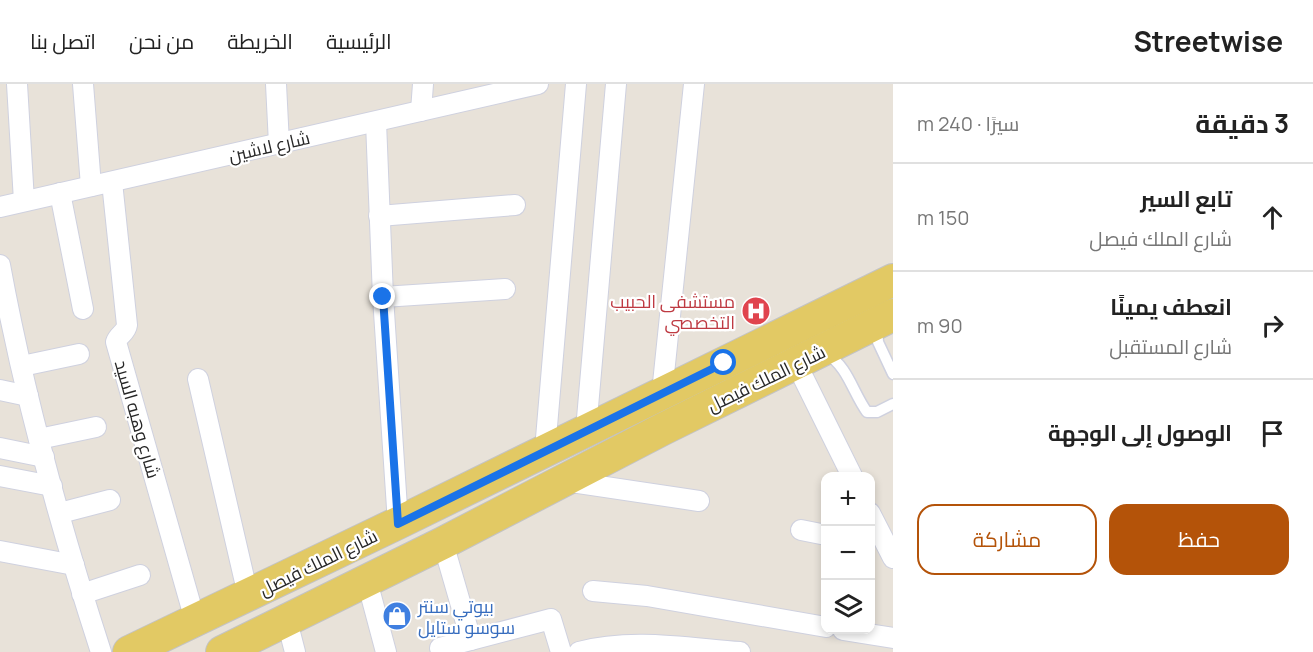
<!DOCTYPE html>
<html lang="ar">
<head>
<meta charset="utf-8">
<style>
  body { margin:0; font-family:Manrope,Cairo,sans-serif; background:#f2f2f2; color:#222; direction:rtl }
  .controls { position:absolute; right:18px; bottom:18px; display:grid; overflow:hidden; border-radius:12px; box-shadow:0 3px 9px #0003 }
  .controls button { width:54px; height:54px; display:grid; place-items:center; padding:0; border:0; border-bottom:2px solid #e0e0e0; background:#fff; color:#222; font:30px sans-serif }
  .stop { position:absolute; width:18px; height:18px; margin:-14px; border:4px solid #1a73e8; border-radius:50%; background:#fff }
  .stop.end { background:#1a73e8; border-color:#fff; box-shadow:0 2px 6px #0008 }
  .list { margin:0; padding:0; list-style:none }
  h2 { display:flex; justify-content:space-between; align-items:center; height:78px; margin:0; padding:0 24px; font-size:26px }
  h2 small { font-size:20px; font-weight:400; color:#767676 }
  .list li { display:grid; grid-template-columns:39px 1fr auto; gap:18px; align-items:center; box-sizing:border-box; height:108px; padding:0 24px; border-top:2px solid #e0e0e0 }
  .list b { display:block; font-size:22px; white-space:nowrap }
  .list p { margin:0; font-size:20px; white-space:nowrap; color:#767676 }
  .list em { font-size:20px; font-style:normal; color:#767676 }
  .actions { display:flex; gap:12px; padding:18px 24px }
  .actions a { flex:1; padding:14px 0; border:2px solid #b45309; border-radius:18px; text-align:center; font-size:21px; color:#b45309 }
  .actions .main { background:#b45309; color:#fff }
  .icon { flex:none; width:33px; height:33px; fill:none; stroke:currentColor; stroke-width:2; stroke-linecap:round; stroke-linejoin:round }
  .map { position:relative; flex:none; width:893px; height:568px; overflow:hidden; direction:ltr }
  header { display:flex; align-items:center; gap:36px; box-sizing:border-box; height:84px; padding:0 30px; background:#fff; border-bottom:2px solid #e0e0e0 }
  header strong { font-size:28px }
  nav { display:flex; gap:33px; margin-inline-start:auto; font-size:21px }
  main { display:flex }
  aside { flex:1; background:#fff }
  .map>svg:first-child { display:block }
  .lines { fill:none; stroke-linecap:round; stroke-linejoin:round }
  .service-casing { stroke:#cfd1df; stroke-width:13 }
  .minor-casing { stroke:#cfd1df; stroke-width:22 }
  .primary-casing { stroke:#c3c3c3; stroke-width:34 }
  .service { stroke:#fff; stroke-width:10 }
  .minor { stroke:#fff; stroke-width:20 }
  .primary { stroke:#e2c964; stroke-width:32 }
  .route { stroke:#1a73e8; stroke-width:8 }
  .labels { text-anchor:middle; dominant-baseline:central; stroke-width:4.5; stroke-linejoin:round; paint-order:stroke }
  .street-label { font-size:18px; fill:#272727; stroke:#fff }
  .health-label { font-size:18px; fill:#be3a42; stroke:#fff; text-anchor:end }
  .shop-label { font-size:18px; fill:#366cbe; stroke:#fff; text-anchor:start }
</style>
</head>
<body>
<header>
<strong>Streetwise</strong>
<nav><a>الرئيسية</a><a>الخريطة</a><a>من نحن</a><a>اتصل بنا</a></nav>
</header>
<main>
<aside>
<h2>3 دقيقة<small>سيرًا · 240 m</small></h2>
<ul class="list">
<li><svg class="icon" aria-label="ahead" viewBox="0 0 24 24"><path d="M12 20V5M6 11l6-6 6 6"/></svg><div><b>تابع السير</b><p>شارع الملك فيصل</p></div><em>150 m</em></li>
<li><svg class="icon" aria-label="right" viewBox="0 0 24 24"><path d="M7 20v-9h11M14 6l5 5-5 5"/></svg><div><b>انعطف يمينًا</b><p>شارع المستقبل</p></div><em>90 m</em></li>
<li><svg class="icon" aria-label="arrive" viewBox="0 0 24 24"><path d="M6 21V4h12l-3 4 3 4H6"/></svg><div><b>الوصول إلى الوجهة</b></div></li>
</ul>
<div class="actions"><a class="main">حفظ</a><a>مشاركة</a></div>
</aside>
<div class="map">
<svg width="893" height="568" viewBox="0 0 893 568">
  <rect width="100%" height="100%" fill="#e8e2d9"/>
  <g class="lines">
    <g class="service-casing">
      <g id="service">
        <polyline points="877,243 878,258 893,290"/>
        <path d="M827 270C848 283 853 309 867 328H877L893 320"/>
      </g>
    </g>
    <g class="minor-casing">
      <g id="minor">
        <polyline points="17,0 24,117"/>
        <polyline points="83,0 91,102"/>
        <polyline points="276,0 279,60"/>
        <polyline points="421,27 423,0"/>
        <polyline points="376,38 383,213 398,439"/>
        <path d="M112 98 127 241C126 249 118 251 116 258L195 536"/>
        <polyline points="60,109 83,225"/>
        <polyline points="0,123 538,0"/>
        <polyline points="379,132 515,121"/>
        <path d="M0 181C24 312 60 442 101 568"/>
        <polyline points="383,213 505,205"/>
        <polyline points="796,279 852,392"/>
        <polyline points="22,282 79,270"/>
        <polyline points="198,295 248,511"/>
        <polyline points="0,306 28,312"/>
        <polyline points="662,309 694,0"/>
        <polyline points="586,346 616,0"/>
        <polyline points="39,355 96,343"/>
        <polyline points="0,364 44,373"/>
        <polyline points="545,366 576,0"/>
        <polyline points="0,392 52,402"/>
        <polyline points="565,397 699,417"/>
        <polyline points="60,429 110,416"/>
        <polyline points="870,429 893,474"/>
        <polyline points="801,446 826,451"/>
        <polyline points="443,459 471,556"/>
        <polyline points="0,467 74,481"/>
        <polyline points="367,497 386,568"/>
        <polyline points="593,507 647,512 826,543"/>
        <polyline points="82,510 140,491"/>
        <polyline points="287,537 295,568"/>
        <polyline points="843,546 893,554"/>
        <polyline points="440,564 551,535 561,568"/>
        <path d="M579 568C631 554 686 564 740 568"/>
      </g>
    </g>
    <g class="primary-casing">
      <g id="primary">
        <polyline points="129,568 398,439 893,196"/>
        <polyline points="222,568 443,459 663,345 893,231"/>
      </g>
    </g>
    <use href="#service" class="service"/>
    <use href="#minor" class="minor"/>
    <use href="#primary" class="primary"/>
  </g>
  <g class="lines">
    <polyline class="route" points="383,213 398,440 724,279"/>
  </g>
  <defs>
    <g id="hospital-disc" transform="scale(1.5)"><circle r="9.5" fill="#e0444e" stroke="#fff"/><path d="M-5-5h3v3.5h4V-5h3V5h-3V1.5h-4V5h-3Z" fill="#fff"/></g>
    <g id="shop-disc" transform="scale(1.5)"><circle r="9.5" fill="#3f7fe0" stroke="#fff"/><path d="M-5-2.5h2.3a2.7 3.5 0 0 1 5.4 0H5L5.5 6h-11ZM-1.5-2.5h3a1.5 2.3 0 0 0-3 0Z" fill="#fff"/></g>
  </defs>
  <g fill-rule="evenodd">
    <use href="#hospital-disc" x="756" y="227"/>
    <use href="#shop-disc" x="397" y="532"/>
  </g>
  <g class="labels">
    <g class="street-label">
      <text transform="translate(269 62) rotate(-13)">شارع لاشين</text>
      <text transform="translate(766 294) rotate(-26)">شارع الملك فيصل</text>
      <text transform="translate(138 335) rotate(74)">شارع وهبه السيد</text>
      <text transform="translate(318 478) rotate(-26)">شارع الملك فيصل</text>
    </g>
    <g class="health-label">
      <text x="735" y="217">مستشفى الحبيب<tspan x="735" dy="21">التخصصي</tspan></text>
    </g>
    <g class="shop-label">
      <text x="418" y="522">بيوتي سنتر<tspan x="418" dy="21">سوسو ستايل</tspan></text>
    </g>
  </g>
</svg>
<div class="controls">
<button>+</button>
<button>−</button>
<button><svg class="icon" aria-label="layers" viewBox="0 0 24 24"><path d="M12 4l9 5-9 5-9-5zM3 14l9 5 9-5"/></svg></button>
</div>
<div class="stop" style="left:724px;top:279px"></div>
<div class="stop end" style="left:383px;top:213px"></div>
</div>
</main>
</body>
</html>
